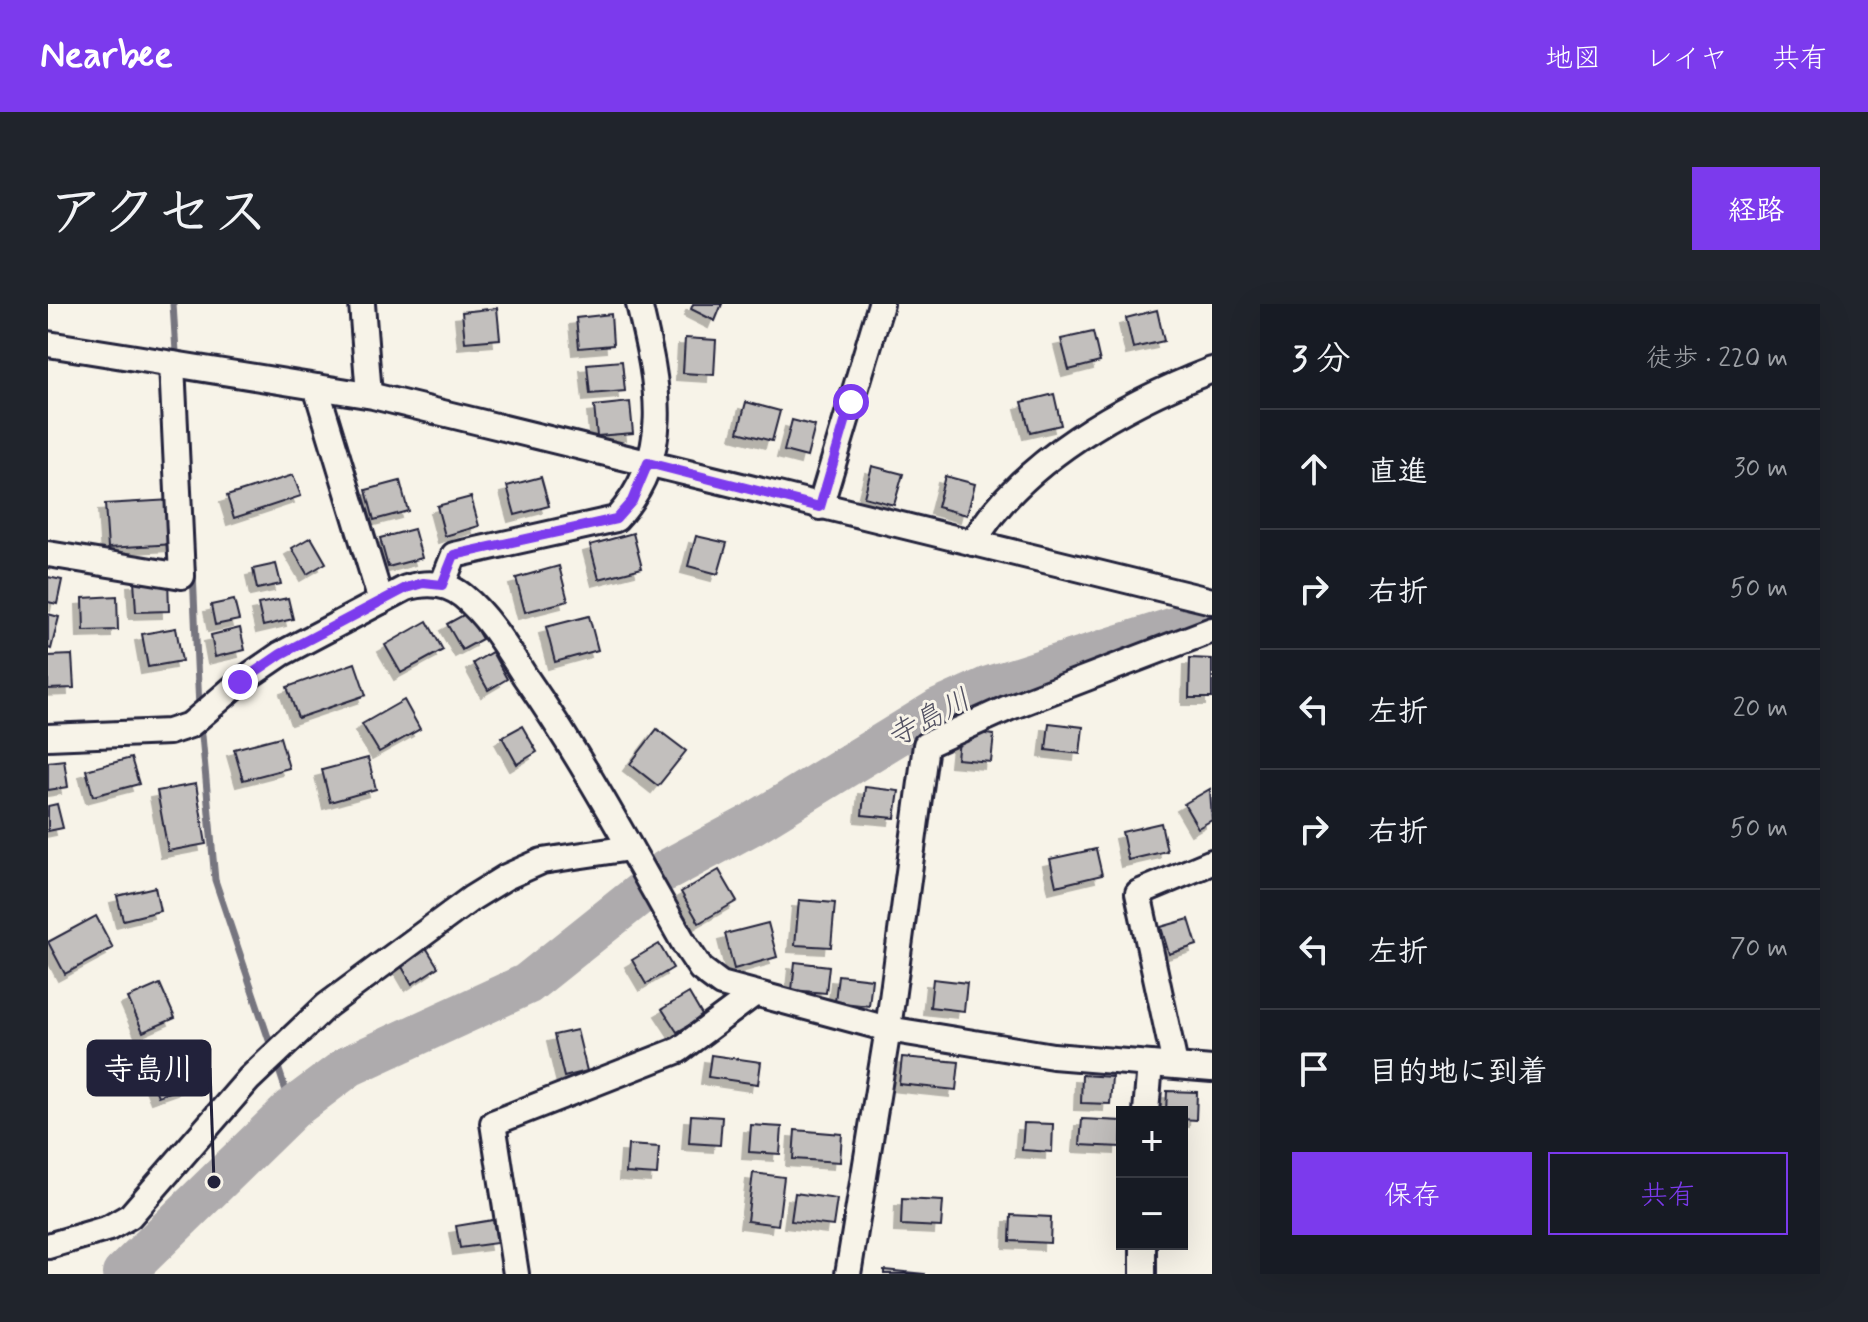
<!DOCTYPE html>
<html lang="ja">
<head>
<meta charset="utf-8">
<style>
  body { margin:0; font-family:Mynerve,"Klee One",sans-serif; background:#20242c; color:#f1f3f6 }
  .controls { position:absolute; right:24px; bottom:24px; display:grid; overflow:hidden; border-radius:0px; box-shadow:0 8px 32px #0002 }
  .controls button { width:72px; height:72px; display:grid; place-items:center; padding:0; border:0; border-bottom:2px solid #363941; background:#171b24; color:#f1f3f6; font:40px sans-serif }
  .stop { position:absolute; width:24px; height:24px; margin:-18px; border:6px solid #7c3aed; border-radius:50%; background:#fff }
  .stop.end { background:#7c3aed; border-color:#fff; box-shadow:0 2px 8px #0008 }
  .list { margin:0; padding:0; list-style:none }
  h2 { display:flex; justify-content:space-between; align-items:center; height:104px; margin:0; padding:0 32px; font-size:34px }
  h2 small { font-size:26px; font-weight:400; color:#9ea1a6 }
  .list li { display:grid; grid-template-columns:52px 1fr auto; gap:24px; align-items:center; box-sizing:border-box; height:120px; padding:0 32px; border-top:2px solid #363941 }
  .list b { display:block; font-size:30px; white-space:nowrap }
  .list em { font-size:26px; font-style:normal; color:#9ea1a6 }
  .actions { display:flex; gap:16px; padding:24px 32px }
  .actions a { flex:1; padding:18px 0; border:2px solid #7c3aed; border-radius:0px; text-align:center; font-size:28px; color:#7c3aed }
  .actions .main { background:#7c3aed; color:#fff }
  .icon { flex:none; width:44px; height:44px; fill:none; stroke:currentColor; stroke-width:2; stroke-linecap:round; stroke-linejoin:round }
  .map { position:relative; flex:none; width:1164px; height:970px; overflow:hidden; border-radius:0px }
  header { display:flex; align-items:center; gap:48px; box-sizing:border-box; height:112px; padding:0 40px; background:#7c3aed; color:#fff }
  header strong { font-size:38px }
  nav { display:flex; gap:44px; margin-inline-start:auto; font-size:28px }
  .intro { display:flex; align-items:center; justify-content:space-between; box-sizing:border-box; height:192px; padding:0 48px }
  h1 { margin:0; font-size:56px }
  .button { padding:20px 36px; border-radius:0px; background:#7c3aed; color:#fff; font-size:28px; font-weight:700 }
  main { display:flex; gap:48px; padding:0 48px }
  aside { flex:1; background:#171b24; border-radius:0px; box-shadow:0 8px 32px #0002 }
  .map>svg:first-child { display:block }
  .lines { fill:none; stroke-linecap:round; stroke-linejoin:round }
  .stream { stroke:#76747f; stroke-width:7 }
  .river { stroke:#aeabad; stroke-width:42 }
  .building { fill:#c2bfbd; stroke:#22223b; stroke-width:2; filter:url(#shadow) }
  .minor-casing { stroke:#22223b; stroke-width:30 }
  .minor { stroke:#f7f3e8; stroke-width:24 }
  .route { stroke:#7c3aed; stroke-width:10 }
  .labels { text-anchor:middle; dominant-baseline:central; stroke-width:6; stroke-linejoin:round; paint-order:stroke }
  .water-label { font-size:30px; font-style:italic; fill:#535263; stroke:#f7f3e8 }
  .leader { fill:none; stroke:#22223b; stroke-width:3 }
  .callout-dot { fill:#22223b; stroke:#f7f3e8; stroke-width:3 }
  .callout { fill:#22223b; stroke:#22223b; stroke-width:3 }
  .callout-label { font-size:30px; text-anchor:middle; font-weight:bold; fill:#fff }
</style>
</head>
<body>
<header>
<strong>Nearbee</strong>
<nav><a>地図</a><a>レイヤ</a><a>共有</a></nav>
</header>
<div class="intro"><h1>アクセス</h1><a class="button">経路</a></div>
<main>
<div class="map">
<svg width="1164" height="970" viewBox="0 0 1164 970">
  <defs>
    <filter id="shadow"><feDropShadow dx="-7" dy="7" stdDeviation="0" flood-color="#0004"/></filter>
  </defs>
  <rect width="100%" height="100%" fill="#f7f3e8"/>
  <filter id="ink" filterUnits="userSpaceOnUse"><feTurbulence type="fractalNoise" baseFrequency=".0125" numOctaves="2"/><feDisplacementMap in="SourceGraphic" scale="16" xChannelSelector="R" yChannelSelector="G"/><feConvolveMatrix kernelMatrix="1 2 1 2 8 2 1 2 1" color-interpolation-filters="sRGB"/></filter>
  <g filter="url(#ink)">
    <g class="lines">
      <g class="stream">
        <polyline points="125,0 128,48"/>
        <polyline points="145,268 151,404"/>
        <polyline points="153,420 167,576 224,745"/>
        <polyline points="228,757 244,805"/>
      </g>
      <g class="river">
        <polyline points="619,566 701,522 890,406 941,383 1164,312"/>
        <polyline points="75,970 244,805 301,762 479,680 593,589"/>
      </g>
    </g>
    <g class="building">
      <polygon points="645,0 674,0 667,17 643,5"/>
      <polygon points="449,4 452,35 417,38 414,8"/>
      <polygon points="1109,6 1116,37 1085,44 1078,14"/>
      <polygon points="563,10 565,41 531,44 528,14"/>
      <polygon points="1045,28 1052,58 1021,66 1013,35"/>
      <polygon points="637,34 668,36 666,71 635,69"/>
      <polygon points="574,57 577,87 542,90 539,60"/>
      <polygon points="1006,90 1013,121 982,128 974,98"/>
      <polygon points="582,98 585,129 549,132 546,102"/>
      <polygon points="698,98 732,107 724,137 690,128"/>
      <polygon points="744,116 767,122 759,153 736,147"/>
      <polygon points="824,162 855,170 846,201 816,193"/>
      <polygon points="245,171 253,192 186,214 179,192"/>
      <polygon points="897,172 927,180 919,211 889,203"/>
      <polygon points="493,173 501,202 467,211 459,182"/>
      <polygon points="352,177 360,207 326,216 318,186"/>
      <polygon points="423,193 431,222 397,232 389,202"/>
      <polygon points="123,196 127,240 60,244 57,200"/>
      <polygon points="366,225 374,254 340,263 332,234"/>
      <polygon points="585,229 594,264 551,275 542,241"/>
      <polygon points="648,232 679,239 670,270 640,262"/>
      <polygon points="263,233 278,259 259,270 244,244"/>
      <polygon points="228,260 233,280 209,285 205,265"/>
      <polygon points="511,262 520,297 477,308 468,274"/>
      <polygon points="0,273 14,276 9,300 0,298"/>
      <polygon points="120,274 121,307 88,308 86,276"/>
      <polygon points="69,292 70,326 36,327 35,294"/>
      <polygon points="240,294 245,315 215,322 210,300"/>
      <polygon points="186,296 191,316 167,321 163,301"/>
      <polygon points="419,309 434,335 414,346 399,320"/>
      <polygon points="0,310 11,313 3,345 0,344"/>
      <polygon points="541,312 550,346 507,358 498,323"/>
      <polygon points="379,317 395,346 353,369 337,341"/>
      <polygon points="128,324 134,357 100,363 94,330"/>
      <polygon points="192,324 197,346 167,353 163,331"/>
      <polygon points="444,348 459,375 440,386 425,359"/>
      <polygon points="24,351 26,384 0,385 0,352"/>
      <polygon points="1142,354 1164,355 1164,394 1141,394"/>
      <polygon points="307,359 318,391 250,414 239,383"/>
      <polygon points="356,396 372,425 331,448 314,420"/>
      <polygon points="1001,419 1035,423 1032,450 998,446"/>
      <polygon points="474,422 489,448 469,460 454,433"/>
      <polygon points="609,425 638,447 610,482 582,460"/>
      <polygon points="912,427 946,431 943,458 909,455"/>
      <polygon points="232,433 241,464 195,476 186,445"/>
      <polygon points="83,454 91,480 45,492 38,466"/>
      <polygon points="320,454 328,485 282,498 274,466"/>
      <polygon points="16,456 20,483 0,486 0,458"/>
      <polygon points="148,480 158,540 120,547 109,487"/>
      <polygon points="817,483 851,487 847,514 814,511"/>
      <polygon points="1162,485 1164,516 1150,524 1136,500"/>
      <polygon points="9,500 15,524 0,527 0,502"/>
      <polygon points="1113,519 1119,547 1080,556 1074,528"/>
      <polygon points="1048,545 1054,571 1008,582 1002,555"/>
      <polygon points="671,566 689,597 651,619 633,588"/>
      <polygon points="107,583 112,607 75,616 69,592"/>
      <polygon points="751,596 787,599 783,643 747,641"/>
      <polygon points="48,612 65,644 17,670 0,638"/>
      <polygon points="1141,615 1149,641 1121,650 1113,623"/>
      <polygon points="720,619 729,653 686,665 677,630"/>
      <polygon points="376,640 390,663 364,680 350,656"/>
      <polygon points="611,640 625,664 598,680 584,656"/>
      <polygon points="747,658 781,662 778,689 744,686"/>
      <polygon points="790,671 824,675 821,702 787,698"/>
      <polygon points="885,675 919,679 916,707 882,703"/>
      <polygon points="112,680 127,714 95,728 80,694"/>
      <polygon points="641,689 655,713 629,728 614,705"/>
      <polygon points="529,726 539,767 516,773 506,731"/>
      <polygon points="663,751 713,758 710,780 660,773"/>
      <polygon points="854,753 911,758 908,786 851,780"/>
      <polygon points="129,756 139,782 110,792 100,767"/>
      <polygon points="1034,771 1064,773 1062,800 1033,799"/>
      <polygon points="1119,787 1149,788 1148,816 1134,815 1134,808 1118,808"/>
      <polygon points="643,811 674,813 672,841 641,839"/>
      <polygon points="1034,815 1074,817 1073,843 1032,841"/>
      <polygon points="976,819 1005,820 1004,848 974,846"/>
      <polygon points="703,821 734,823 732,850 701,848"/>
      <polygon points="747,826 794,830 792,858 745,855"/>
      <polygon points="580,841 611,843 609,871 578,869"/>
      <polygon points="705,869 736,873 730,921 699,917"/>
      <polygon points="747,889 789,895 785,922 743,917"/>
      <polygon points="854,895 895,897 893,923 853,921"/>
      <polygon points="963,911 1003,913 1002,939 962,937"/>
      <polygon points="445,916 449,939 412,944 408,922"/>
      <polygon points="836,966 877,970 836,970"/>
    </g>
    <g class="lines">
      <g class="minor-casing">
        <g id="minor">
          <polyline points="314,0 321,91"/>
          <polyline points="0,40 325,92 1164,297"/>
          <polyline points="268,83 333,297"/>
          <polyline points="772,203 833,0"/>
          <path d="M925 239C972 157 1078 99 1164 66"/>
          <polyline points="0,250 134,272 124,60"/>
          <path d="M394 281 406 251 568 215C628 149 609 77 591 0"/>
          <path d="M0 433 121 428 142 421 192 378 233 350 358 284C378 278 398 278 415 292 441 313 460 346 478 374 537 459 586 551 637 641L653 665 673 680 840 725 1005 752 1164 765"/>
          <polyline points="1127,761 1090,589 1164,558"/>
          <polyline points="1098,808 1102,760"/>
          <polyline points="1095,940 1095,970"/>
          <polyline points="0,942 61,924 82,912 201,775 278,702 424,594 458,573 494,557 582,544"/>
          <polyline points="468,970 445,819 631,746 706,690"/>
          <polyline points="800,970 840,725 878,441 960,404 1164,326"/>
        </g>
      </g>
      <use href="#minor" class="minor"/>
    </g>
  </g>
  <g class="lines" filter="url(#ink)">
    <polyline class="route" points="192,378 233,350 358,284 375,279 394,281 406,251 568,215 584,197 600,159 772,203 803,98"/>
  </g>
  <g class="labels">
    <g class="water-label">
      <text transform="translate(881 415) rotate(-28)">寺島川</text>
    </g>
  </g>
  <path class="leader" d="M166 878L162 764"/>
  <circle class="callout-dot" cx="166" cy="878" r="8"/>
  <rect class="callout" x="40" y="737" width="122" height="54" rx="8"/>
  <g class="callout-label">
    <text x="101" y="775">寺島川</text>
  </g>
</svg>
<div class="controls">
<button>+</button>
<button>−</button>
</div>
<div class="stop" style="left:803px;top:98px"></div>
<div class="stop end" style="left:192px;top:378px"></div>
</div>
<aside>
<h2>3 分<small>徒歩 · 220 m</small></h2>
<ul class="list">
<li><svg class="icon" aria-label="ahead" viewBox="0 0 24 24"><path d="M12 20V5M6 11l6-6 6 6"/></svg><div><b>直進</b></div><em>30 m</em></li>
<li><svg class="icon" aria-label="right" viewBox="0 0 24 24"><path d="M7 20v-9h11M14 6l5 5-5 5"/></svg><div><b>右折</b></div><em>50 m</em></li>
<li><svg class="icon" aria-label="left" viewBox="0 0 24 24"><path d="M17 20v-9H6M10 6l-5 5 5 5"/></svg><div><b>左折</b></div><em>20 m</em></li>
<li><svg class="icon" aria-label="right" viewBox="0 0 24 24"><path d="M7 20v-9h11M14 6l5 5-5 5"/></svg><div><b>右折</b></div><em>50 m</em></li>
<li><svg class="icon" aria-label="left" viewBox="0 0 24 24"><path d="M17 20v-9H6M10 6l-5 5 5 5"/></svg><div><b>左折</b></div><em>70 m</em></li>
<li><svg class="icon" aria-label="arrive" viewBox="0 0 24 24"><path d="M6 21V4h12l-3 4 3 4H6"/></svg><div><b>目的地に到着</b></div></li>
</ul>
<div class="actions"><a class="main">保存</a><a>共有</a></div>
</aside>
</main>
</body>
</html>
